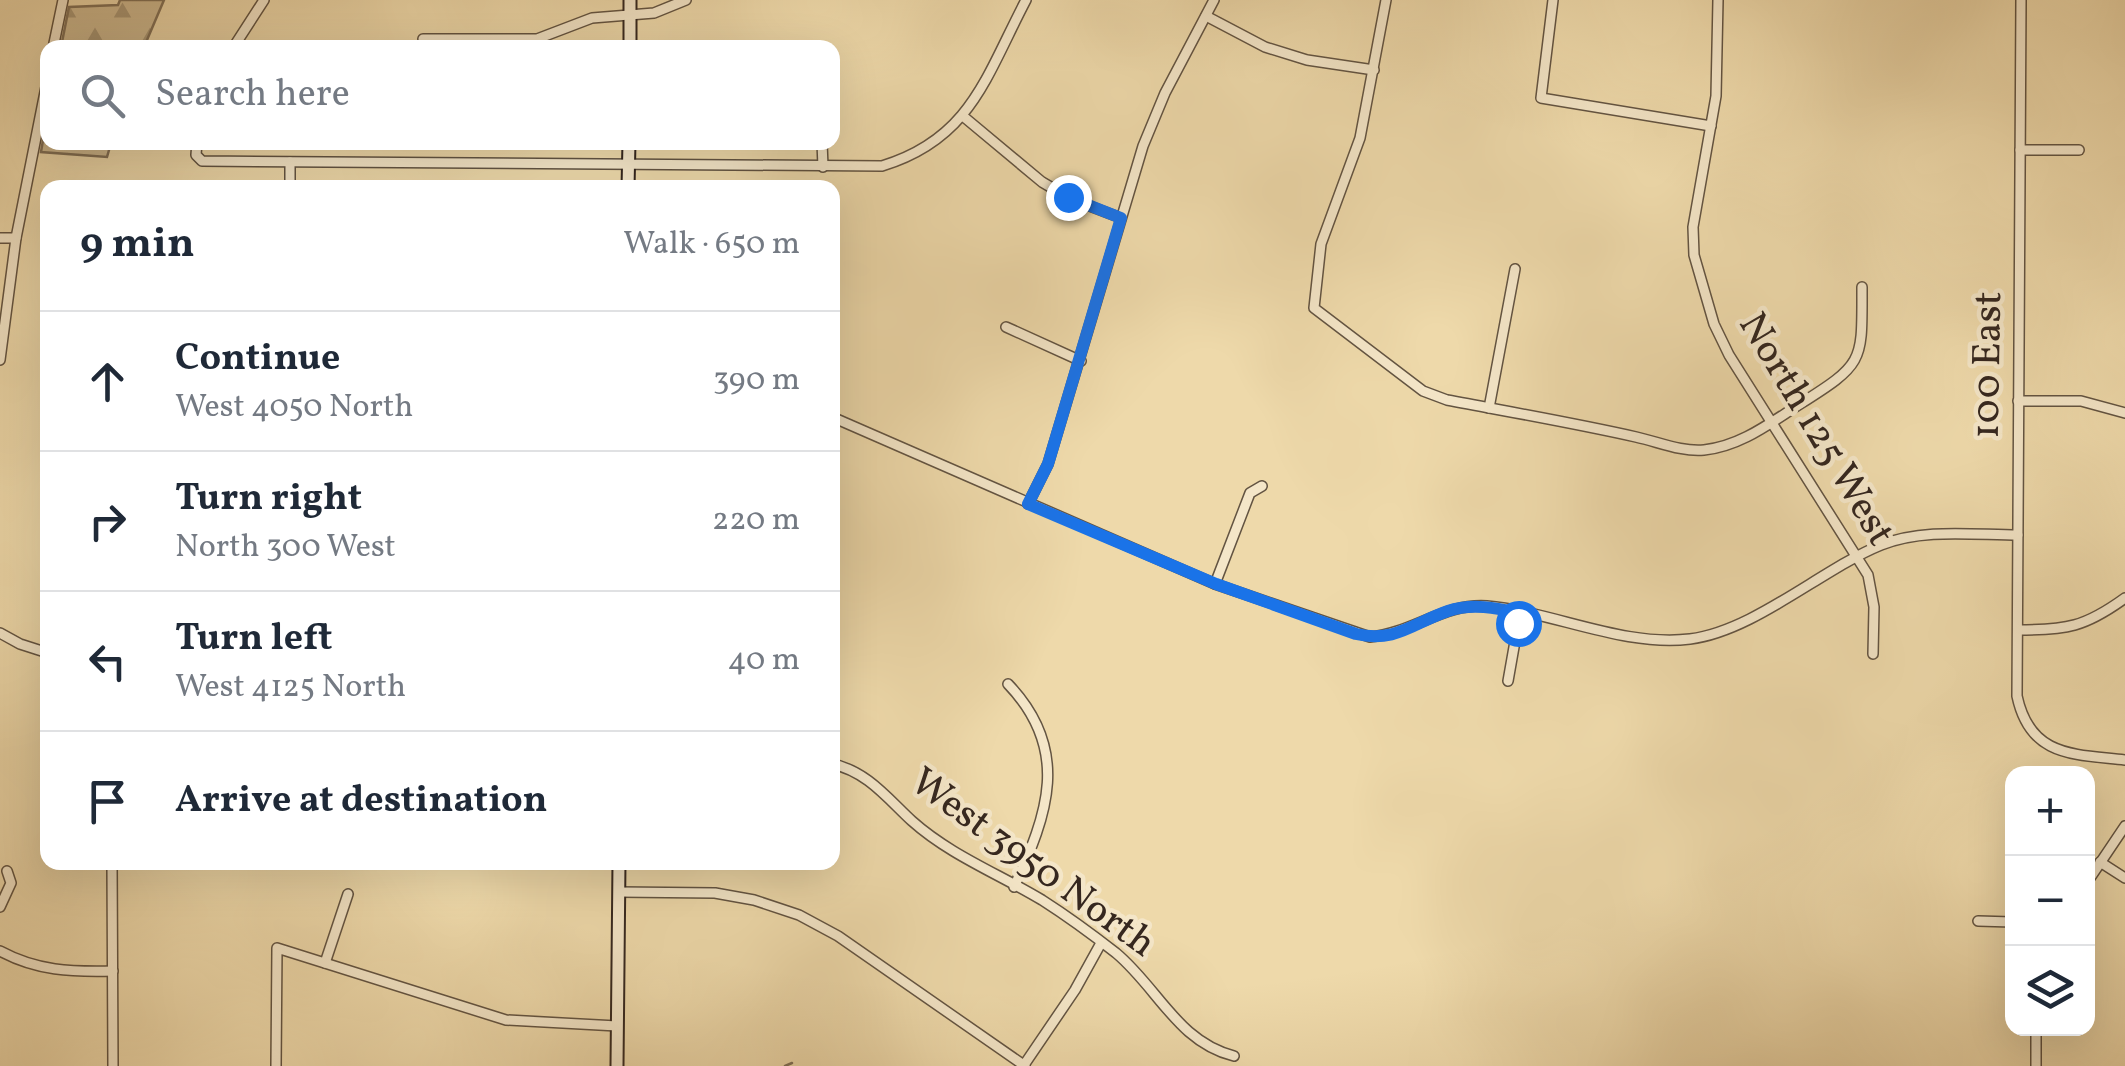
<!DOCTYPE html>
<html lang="en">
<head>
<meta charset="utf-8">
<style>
  body { margin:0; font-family:Vollkorn,serif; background:#f6f6f7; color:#1f2937 }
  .controls { position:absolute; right:30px; bottom:30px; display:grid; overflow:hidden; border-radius:20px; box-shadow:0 10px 40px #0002 }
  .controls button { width:90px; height:90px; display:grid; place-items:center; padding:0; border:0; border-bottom:2px solid #e0e1e3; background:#fff; color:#1f2937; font:50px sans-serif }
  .stop { position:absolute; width:30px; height:30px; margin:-22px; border:8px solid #1a73e8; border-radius:50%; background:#fff }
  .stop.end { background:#1a73e8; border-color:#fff; box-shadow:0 2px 10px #0008 }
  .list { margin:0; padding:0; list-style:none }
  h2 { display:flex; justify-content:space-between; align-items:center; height:130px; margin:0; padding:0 40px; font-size:42px }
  h2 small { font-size:32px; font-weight:400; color:#747a83 }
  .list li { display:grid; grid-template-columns:65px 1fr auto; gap:30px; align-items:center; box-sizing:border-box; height:140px; padding:0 40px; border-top:2px solid #e0e1e3 }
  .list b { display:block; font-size:38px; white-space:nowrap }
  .list p { margin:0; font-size:32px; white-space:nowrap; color:#747a83 }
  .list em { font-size:32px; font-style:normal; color:#747a83 }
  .icon { flex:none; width:55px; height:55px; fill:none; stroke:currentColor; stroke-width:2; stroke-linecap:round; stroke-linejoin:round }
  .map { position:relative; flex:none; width:2125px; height:1066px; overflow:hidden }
  .search { position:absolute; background:#fff; box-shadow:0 10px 40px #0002; left:40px; top:40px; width:800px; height:110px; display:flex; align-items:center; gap:25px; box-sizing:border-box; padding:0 35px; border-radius:20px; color:#747a83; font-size:38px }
  .panel { position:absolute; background:#fff; box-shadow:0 10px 40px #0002; left:40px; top:180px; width:800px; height:690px; border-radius:20px }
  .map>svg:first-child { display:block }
  .forest { fill:url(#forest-firs); stroke:#827158; stroke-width:2.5 }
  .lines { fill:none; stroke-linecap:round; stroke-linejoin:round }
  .stream { stroke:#7e6d56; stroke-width:2.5 }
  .street-casing { stroke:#635442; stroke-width:12 }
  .secondary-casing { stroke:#35271f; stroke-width:15 }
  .street { stroke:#f4e6c8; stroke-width:9 }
  .secondary { stroke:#f4e6c8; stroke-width:11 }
  .route { stroke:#1a73e8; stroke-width:12 }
  .labels { text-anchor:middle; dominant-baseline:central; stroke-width:9; stroke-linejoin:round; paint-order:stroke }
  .street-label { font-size:40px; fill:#35271f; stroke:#f4e6c8 }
</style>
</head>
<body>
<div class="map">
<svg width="2125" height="1066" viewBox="0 0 2125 1066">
  <defs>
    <pattern id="forest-firs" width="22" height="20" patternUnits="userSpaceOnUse" patternTransform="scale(2.5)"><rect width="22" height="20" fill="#cfbb92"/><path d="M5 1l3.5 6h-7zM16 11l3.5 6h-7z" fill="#a99877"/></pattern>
  </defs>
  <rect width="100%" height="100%" fill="#eed9aa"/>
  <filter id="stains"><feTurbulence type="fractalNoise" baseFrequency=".002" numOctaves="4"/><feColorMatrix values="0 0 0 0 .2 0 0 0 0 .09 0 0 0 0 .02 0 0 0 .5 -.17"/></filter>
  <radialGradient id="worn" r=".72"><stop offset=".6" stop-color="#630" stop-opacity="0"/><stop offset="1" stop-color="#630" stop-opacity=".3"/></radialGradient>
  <g class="forest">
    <polygon points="120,0 164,0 144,47 61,47 69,7 118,5"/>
    <polygon points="47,116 48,142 111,143 107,157 41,152"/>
  </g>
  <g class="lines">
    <polyline class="stream" points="785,1066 792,1063"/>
    <g class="street-casing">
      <g id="street">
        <path d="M1386 0 1360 138 1321 244 1314 308 1423 391 1447 400C1510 412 1574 423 1636 437 1659 442 1681 452 1704 450 1741 446 1770 423 1800 404 1865 363 1862 362 1862 287"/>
        <polyline points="1553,0 1541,98 1711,126"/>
        <polyline points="1718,0 1716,96 1693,227 1694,255 1714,324 1729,355 1868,575 1874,607 1873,654"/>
        <path d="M2021 0 2017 696C2030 757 2073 754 2125 760"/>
        <polyline points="1206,16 1265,47 1307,60 1374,70"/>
        <polyline points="423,39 537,39 592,18 654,13 686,0"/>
        <polyline points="53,48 63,0"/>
        <polyline points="233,48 264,0"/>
        <polyline points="964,117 1042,182 1071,199 1121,218"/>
        <path d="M197 142 196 155 202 161 882 166C971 139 986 76 1026 0"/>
        <polyline points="822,142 823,167"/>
        <polyline points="2020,150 2079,150"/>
        <polyline points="290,188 290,162"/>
        <polyline points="0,238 16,238"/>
        <polyline points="1006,327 1081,361"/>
        <polyline points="0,360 16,238 48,77"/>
        <polyline points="2018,401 2081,401 2125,413"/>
        <polyline points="1489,408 1515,269"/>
        <path d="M832 417 1215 584 1370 637C1413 633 1444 603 1487 606 1554 612 1622 647 1690 639 1754 631 1822 569 1881 545 1923 528 1974 535 2018 535"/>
        <polyline points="1028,504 1048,464 1143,146 1165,93 1214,0"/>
        <polyline points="1215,584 1250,493 1262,486"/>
        <path d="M2018 630C2067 630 2085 627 2125 598"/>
        <polyline points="0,633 20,644 48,653"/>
        <polyline points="1508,681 1520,613"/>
        <path d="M1008 684C1071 750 1048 814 1014 887"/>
        <path d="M832 764C867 771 888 799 912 821 950 855 999 874 1042 900 1067 916 1093 935 1116 953 1158 988 1178 1042 1234 1056"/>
        <polyline points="112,862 113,1066"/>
        <polyline points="2100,862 2125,878"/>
        <polyline points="2088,881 2125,826"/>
        <polyline points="619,892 715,893 754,900 799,915 838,936 1025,1066"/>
        <polyline points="0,907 11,883 7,871"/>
        <polyline points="1978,921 2012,922"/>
        <path d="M0 951C37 971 71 972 113 971"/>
        <polyline points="325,963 348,894"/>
        <polyline points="2036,1028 2036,1066"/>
        <polyline points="1024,1065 1075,990 1101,943"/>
        <polyline points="276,1066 277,948 506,1020 617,1026"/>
      </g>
    </g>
    <g class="secondary-casing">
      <g id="secondary">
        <polyline points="630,48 630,0"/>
        <polyline points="628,188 629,142"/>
        <polyline points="617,1066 619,862"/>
      </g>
    </g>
    <use href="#street" class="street"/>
    <use href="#secondary" class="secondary"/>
  </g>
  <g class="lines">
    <path class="route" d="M1068 197 1121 218 1048 464 1028 504 1216 584 1356 634C1396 643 1413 623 1448 611 1471 603 1497 608 1520 613L1518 623"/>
  </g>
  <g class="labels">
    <g class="street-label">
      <text transform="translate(1989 365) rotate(-89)">100 East</text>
      <text transform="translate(1815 430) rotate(59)">North 125 West</text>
      <text transform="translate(1032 864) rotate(36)">West 3950 North</text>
    </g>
  </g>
  <rect width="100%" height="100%" filter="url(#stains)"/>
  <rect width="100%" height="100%" fill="url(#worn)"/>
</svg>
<div class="controls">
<button>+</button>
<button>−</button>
<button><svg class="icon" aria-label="layers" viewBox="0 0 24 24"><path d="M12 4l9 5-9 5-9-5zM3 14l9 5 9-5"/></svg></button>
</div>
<div class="stop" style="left:1518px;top:623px"></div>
<div class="stop end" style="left:1068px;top:197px"></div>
<div class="search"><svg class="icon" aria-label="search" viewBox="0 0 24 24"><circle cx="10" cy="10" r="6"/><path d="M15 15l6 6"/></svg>Search here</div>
<section class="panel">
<h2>9 min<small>Walk · 650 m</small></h2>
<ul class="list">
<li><svg class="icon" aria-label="ahead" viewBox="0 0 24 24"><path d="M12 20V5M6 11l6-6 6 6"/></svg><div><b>Continue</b><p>West 4050 North</p></div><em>390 m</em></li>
<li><svg class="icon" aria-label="right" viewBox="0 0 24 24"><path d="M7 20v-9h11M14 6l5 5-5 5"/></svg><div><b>Turn right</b><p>North 300 West</p></div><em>220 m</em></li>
<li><svg class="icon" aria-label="left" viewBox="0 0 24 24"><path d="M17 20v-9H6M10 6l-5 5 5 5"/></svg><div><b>Turn left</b><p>West 4125 North</p></div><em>40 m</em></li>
<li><svg class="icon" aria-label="arrive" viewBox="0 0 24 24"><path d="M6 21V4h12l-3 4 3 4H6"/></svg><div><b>Arrive at destination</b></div></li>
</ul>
</section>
</div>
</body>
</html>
